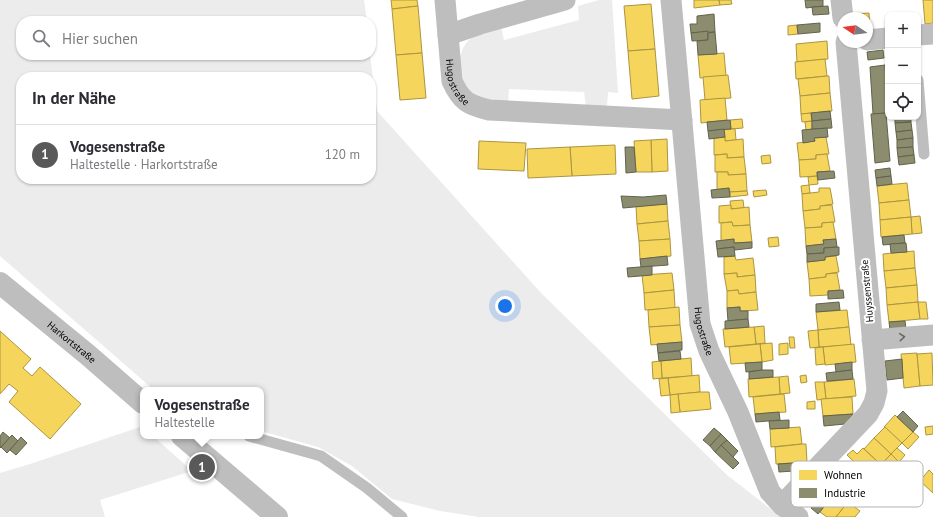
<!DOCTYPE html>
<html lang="de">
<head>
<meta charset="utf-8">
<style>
  body { margin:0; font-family:"PT Sans",sans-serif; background:#f2f2f3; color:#2b2b33 }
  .controls { position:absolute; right:12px; top:12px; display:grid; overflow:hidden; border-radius:8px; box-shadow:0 1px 3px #0004 }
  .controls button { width:36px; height:36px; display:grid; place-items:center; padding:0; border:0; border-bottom:1px solid #e1e1e2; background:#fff; color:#2b2b33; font:20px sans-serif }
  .compass { position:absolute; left:837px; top:12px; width:36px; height:36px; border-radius:50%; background:#fff; box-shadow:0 1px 3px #0004; rotate:283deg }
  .you { position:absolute; left:505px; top:306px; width:14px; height:14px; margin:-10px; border:3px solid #fff; border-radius:50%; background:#1a73e8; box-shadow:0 0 0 6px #1a73e833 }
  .badge { display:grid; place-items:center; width:26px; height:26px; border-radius:50%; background:#595959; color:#fff; font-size:13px; font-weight:700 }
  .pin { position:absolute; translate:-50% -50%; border:2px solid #fff; box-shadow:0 1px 4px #0006 }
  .popup { position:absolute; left:140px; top:387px; width:124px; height:52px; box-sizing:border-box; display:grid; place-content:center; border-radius:8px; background:#fff; filter:drop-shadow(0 1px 3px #0005); font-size:13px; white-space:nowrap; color:#7c7c81 }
  .popup b { font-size:15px; color:#2b2b33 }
  .popup::after { content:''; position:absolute; left:50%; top:100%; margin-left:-8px; border:8px solid transparent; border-top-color:#fff }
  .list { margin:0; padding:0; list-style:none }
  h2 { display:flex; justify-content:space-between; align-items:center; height:52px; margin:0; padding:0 16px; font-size:17px }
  h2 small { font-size:13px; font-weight:400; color:#7c7c81 }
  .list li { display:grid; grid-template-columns:26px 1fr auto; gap:12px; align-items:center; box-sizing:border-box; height:60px; padding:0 16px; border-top:1px solid #e1e1e2 }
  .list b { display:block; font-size:15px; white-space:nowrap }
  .list p { margin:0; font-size:13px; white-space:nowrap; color:#7c7c81 }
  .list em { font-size:13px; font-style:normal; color:#7c7c81 }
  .icon { flex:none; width:22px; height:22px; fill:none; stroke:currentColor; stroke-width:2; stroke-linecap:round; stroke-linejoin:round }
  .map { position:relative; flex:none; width:933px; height:517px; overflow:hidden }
  .search { position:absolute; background:#fff; box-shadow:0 1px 3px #0004; left:16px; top:16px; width:360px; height:44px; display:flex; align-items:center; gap:10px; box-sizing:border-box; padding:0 14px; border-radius:16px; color:#7c7c81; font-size:15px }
  .panel { position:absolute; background:#fff; box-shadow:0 1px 3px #0004; left:16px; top:72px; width:360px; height:112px; border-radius:16px }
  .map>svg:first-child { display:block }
  .green { fill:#ececec; fill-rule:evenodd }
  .homes { fill:#f6d55c; stroke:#ac9540 }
  .industry { fill:#8c8c6e; stroke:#62624d }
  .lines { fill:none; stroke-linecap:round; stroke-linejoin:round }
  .service { stroke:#bebebe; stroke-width:11 }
  .minor { stroke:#bebebe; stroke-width:21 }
  .tertiary { stroke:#bebebe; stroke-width:22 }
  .oneway { stroke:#686868 }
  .labels { text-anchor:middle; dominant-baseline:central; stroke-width:4; stroke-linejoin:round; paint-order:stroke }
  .street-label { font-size:10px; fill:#000; stroke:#fff }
  .key { fill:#fff; stroke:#b2b2b2; stroke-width:1 }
  .key-label { font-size:11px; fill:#000 }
</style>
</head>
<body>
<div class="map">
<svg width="933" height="517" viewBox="0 0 933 517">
  <rect width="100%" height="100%" fill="#fff"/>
  <g class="green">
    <path d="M0 0H364L367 21H21V55H370L377 111 542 294 727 475 781 517H479L440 511 392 499 352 466 318 447 261 431V390H154L0 256ZM21 77H371V179H21Z"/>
    <path d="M599 0H612L618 93 608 92 607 107 586 106 584 92 509 89 508 103C496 102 485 102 475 96 456 86 454 53 470 39 478 32 491 30 501 26L504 40 579 20 578 6Z"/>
    <polygon points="143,426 143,436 153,436 192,471 100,500 105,517 0,517 0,473 30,464"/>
  </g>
  <g class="homes">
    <polygon points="391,0 417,0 418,6 392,9"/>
    <polygon points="694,0 719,0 720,5 694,8"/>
    <polygon points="719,0 731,0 732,4 720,5"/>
    <polygon points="923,0 933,0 933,23 925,24"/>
    <polygon points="651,4 655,49 628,51 624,6"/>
    <polygon points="418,6 422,53 396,55 392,9"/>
    <polygon points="869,13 870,30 867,30 867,18 853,18 853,14"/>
    <polygon points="797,25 798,34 788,35 788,26"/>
    <polygon points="827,41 828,59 797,62 796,44"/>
    <polygon points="655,49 659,96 632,99 628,51"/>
    <polygon points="422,53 426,98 400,100 396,55"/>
    <polygon points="724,53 726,76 700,78 698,55"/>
    <polygon points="825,59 827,76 796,79 795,62"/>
    <polygon points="728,75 731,98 705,100 703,77"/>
    <polygon points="827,76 829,76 830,93 800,96 798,79"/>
    <polygon points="830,93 832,111 801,114 800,96"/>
    <polygon points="725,98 727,120 701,123 700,100"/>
    <polygon points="811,113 812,121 802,122 801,114"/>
    <polygon points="742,119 743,128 731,129 730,120"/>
    <polygon points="812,121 812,129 806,130 805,122"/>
    <polygon points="724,129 735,129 736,140 725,141"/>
    <polygon points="725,137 725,141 743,139 744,157 727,158 727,154 714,155 714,138"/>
    <polygon points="826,137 829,154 816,155 816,159 799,160 797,143 815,141 814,138"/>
    <polygon points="667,139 668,171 652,172 651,140"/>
    <polygon points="651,140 652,172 636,172 634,141"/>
    <polygon points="479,141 526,143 524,171 478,169"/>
    <polygon points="615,145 616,174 572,176 570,147"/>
    <polygon points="570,147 572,176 528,178 527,149"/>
    <polygon points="727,154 727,158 744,157 746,174 728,175 728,172 715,172 715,155"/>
    <polygon points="827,154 830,171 817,172 817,176 800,177 799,160 816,159 816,155"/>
    <polygon points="770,155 771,163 762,164 761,156"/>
    <polygon points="717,172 728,172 728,175 746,174 747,191 730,192 729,188 717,190"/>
    <polygon points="817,176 818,184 809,185 808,177"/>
    <polygon points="907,183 909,200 879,203 877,186"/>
    <polygon points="809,185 810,193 802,194 801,186"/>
    <polygon points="819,188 830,188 833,204 820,206 820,209 803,211 802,194 819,192"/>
    <polygon points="766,190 767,195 754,197 753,191"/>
    <polygon points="747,191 748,195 730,197 730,192"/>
    <polygon points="743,200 744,208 731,209 730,201"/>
    <polygon points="909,200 911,217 880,220 879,203"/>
    <polygon points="667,204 668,221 637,224 636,206"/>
    <polygon points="731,205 731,209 749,207 750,225 733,226 732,222 719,223 719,206"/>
    <polygon points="832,205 835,222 822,223 822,227 805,228 803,211 820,209 820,206"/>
    <polygon points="920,216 922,233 912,234 911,217"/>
    <polygon points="911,217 912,234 881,237 880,220"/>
    <polygon points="668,221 670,239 639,241 637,224"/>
    <polygon points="732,222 733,226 750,225 752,242 734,243 734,239 721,241 721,223"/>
    <polygon points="833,222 836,239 823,240 824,244 806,246 805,228 822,227 822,223"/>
    <polygon points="778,237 779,246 769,247 768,238"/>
    <polygon points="670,239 671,256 640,259 639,241"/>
    <polygon points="914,251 915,268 884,271 883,254"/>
    <polygon points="735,256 736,260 753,258 755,275 737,277 737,273 724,274 724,257"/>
    <polygon points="836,256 839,272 826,274 826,277 809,279 807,262 825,260 825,257"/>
    <polygon points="915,268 917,285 886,288 884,271"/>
    <polygon points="672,273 674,290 644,293 642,275"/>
    <polygon points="737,273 737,277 755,275 756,292 739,294 738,290 727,291 724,274"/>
    <polygon points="837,273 840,290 828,291 828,295 810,296 809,279 826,277 826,274"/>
    <polygon points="917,285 918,302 887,305 886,288"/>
    <polygon points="674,290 675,308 645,310 644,293"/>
    <polygon points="738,290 739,294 756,292 758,310 740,311 740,307 727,308 727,291"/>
    <polygon points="918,302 920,319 889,322 887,305"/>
    <polygon points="918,302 926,302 928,319 920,319"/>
    <polygon points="679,307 680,325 649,327 648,310"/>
    <polygon points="847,310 849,327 818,330 816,312"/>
    <polygon points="680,325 682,342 651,345 649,327"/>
    <polygon points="764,326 765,343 756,344 754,327"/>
    <polygon points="754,327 756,344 725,347 723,329"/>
    <polygon points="849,327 851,345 819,347 818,330"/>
    <polygon points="818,330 819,347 810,348 808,331"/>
    <polygon points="0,331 31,359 23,368 32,376 40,367 81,404 50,439 9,402 18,391 9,384 0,394"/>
    <polygon points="789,337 794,337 795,348 790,348"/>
    <polygon points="772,343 773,360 762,362 760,344"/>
    <polygon points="788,343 788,354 779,355 779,344"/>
    <polygon points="760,344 762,362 731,364 729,347"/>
    <polygon points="854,344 856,362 825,365 823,347"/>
    <polygon points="823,347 825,364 816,365 815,348"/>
    <polygon points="917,353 920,386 904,388 901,354"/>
    <polygon points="932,353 933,385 920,386 917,354"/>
    <polygon points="691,358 692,376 662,378 661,361"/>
    <polygon points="661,361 662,378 653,379 652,362"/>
    <polygon points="699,375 700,392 670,395 668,378"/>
    <polygon points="806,375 807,382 801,383 800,376"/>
    <polygon points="788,376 790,393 780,394 779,377"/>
    <polygon points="779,377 780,394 749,397 748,379"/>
    <polygon points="668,378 670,395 661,396 659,379"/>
    <polygon points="854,379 856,396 826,399 824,382"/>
    <polygon points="815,382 824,382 826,399 817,400"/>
    <polygon points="700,392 709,392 711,409 680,412 678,394"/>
    <polygon points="678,394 680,412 671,413 670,395"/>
    <polygon points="784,394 786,412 755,414 753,397"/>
    <polygon points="852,397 853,414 823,416 821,399"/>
    <polygon points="815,401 815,409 807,409 807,402"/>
    <polygon points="895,415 913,432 902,443 884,427"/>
    <polygon points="933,426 933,434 926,435 925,427"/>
    <polygon points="800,427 802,444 771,447 770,429"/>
    <polygon points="885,427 902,443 891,454 874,438"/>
    <polygon points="913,432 919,437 908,449 902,443"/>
    <polygon points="874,438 891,454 881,465 863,448 864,449"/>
    <polygon points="802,444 806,444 807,462 776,464 775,447"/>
    <polygon points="863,448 881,465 870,477 847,455 853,450 857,454"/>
    <polygon points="897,448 905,455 899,462 891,454"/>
    <polygon points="891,454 899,462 889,472 881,465"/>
    <polygon points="881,465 890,474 879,486 870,477"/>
    <polygon points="929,470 933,474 933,493 920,481"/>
    <polygon points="841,486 852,495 847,501 836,493"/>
    <polygon points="835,492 848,502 836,517 827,517 820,512"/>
    <polygon points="848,502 860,511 855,517 836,517"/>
  </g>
  <g class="industry">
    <polygon points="805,0 823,0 823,6 806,8"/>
    <polygon points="828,6 829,14 813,15 812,7"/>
    <polygon points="714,14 715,32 691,33 690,24 697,24 697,16"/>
    <polygon points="820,23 820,32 798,34 797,25"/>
    <polygon points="708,31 708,40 692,41 691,33"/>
    <polygon points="715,32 717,54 698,55 697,41 708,40 708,33"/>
    <polygon points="883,50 884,58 868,60 867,52"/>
    <polygon points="885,65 888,113 873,114 870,67"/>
    <polygon points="830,111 831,119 812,121 811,113"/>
    <polygon points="886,113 890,161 875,163 871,114"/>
    <polygon points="895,117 911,117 911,122 895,123"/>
    <polygon points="831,119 832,128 812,129 812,121"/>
    <polygon points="730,120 731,129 708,131 707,122"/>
    <polygon points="911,122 912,130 896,132 895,123"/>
    <polygon points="827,128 828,137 814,138 815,141 803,143 802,130"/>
    <polygon points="724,129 725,137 709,139 708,131"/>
    <polygon points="912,130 913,138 897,140 896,132"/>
    <polygon points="913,138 913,147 897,148 897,140"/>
    <polygon points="625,147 634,147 636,172 626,173"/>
    <polygon points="913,147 914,155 898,157 897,148"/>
    <polygon points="914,155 915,163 899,165 898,157"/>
    <polygon points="890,168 891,176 876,178 875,170"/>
    <polygon points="834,171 835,178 818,180 817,172"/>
    <polygon points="891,176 892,184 877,186 876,178"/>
    <polygon points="729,188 730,197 712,198 711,190"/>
    <polygon points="666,195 667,204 623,208 621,196 643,197"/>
    <polygon points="904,235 905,243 883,245 882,237"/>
    <polygon points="734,239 734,243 752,242 752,248 735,250 734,247 717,249 716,241"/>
    <polygon points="836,239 837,247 824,248 824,253 807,254 806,246 824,244 823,240"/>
    <polygon points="905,243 906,243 907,252 891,253 890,244"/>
    <polygon points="734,247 735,256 718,257 717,249"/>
    <polygon points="839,247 839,255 825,257 825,260 807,262 807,254 824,253 824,248"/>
    <polygon points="667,256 668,265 641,267 640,259"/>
    <polygon points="652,266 652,275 628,277 627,268"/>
    <polygon points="843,290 844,298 828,299 828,291"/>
    <polygon points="839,302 840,310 816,312 816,304"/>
    <polygon points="740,307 740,311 748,311 748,319 728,321 727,308"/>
    <polygon points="748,319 749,327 725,329 725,321"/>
    <polygon points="905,321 906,329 890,330 889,322"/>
    <polygon points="682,342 682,350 658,353 657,344"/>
    <polygon points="680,351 681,359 659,361 658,353"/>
    <polygon points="902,359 903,378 887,380 885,361"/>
    <polygon points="762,362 762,370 746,372 745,363"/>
    <polygon points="852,362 852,370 836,372 835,364"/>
    <polygon points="762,370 773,370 773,377 749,379 749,372"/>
    <polygon points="852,370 853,379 827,381 826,373"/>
    <polygon points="903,411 918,426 913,432 897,417"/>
    <polygon points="779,412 780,420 756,422 755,414"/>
    <polygon points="853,414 845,424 824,426 823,416"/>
    <polygon points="789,420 789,428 770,429 769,421"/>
    <polygon points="714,428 721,434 710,446 703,440"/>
    <polygon points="3,432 10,438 0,448 0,436"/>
    <polygon points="721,434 727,440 715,452 710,446"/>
    <polygon points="12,435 18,441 7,453 1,447"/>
    <polygon points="21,437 27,443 16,455 10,450"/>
    <polygon points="727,440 738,451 733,457 721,445"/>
    <polygon points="721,445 739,463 733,469 715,452"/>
    <polygon points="794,463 794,471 779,472 778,464"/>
    <polygon points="820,497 827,503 818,514 811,508"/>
  </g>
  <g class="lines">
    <g class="service">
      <polyline points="918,80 924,154"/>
      <polyline points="249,436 321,456 367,488 402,517"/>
    </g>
    <g class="minor">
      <path id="s1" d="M445 0 452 81C461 101 468 105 489 110L682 120"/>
      <path id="s2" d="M671 0 700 324 709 351 738 412 770 492 782 505 798 517"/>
      <polyline points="841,0 843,18"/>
      <polyline points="448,35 480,24 565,0"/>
      <polyline points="918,35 933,34"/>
      <polyline points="867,40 888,38"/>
      <polyline points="872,340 933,335"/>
      <polyline points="782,505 868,414 874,403 877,391 846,42"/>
    </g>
    <g class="tertiary">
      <path id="s3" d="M0 283 88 355 143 403"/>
      <polyline points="182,436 277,517"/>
    </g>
  </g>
  <defs><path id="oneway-chevron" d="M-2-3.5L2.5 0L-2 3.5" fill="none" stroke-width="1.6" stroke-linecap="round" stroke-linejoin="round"/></defs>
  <use class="oneway" href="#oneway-chevron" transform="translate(902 337) rotate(-5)"/>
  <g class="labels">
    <g class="street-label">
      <text stroke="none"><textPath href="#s1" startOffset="84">Hugostraße</textPath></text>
      <text transform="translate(867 291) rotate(-95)">Huyssenstraße</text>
      <text stroke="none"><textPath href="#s2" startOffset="333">Hugostraße</textPath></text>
      <text stroke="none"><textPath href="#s3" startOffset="93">Harkortstraße</textPath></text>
    </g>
  </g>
  <rect x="791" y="461" width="132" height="46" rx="6" class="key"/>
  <rect x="799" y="470" width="18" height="10" fill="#f6d55c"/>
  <rect x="799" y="488" width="18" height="10" fill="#8c8c6e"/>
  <g class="key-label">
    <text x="824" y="479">Wohnen</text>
    <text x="824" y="497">Industrie</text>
  </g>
</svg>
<div class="controls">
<button>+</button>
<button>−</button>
<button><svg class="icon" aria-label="locate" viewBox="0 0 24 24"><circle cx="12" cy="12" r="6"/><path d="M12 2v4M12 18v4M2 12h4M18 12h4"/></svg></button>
</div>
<svg class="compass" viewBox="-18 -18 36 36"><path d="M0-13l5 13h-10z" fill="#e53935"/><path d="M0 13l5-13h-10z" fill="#7c7c81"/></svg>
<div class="you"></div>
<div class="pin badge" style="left:202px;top:467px">1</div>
<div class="popup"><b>Vogesenstraße</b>Haltestelle</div>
<div class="search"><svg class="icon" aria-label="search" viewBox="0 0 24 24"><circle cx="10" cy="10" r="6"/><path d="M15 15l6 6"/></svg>Hier suchen</div>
<section class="panel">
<h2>In der Nähe<small></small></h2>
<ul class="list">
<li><span class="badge">1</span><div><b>Vogesenstraße</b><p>Haltestelle · Harkortstraße</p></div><em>120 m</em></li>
</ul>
</section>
</div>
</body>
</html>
